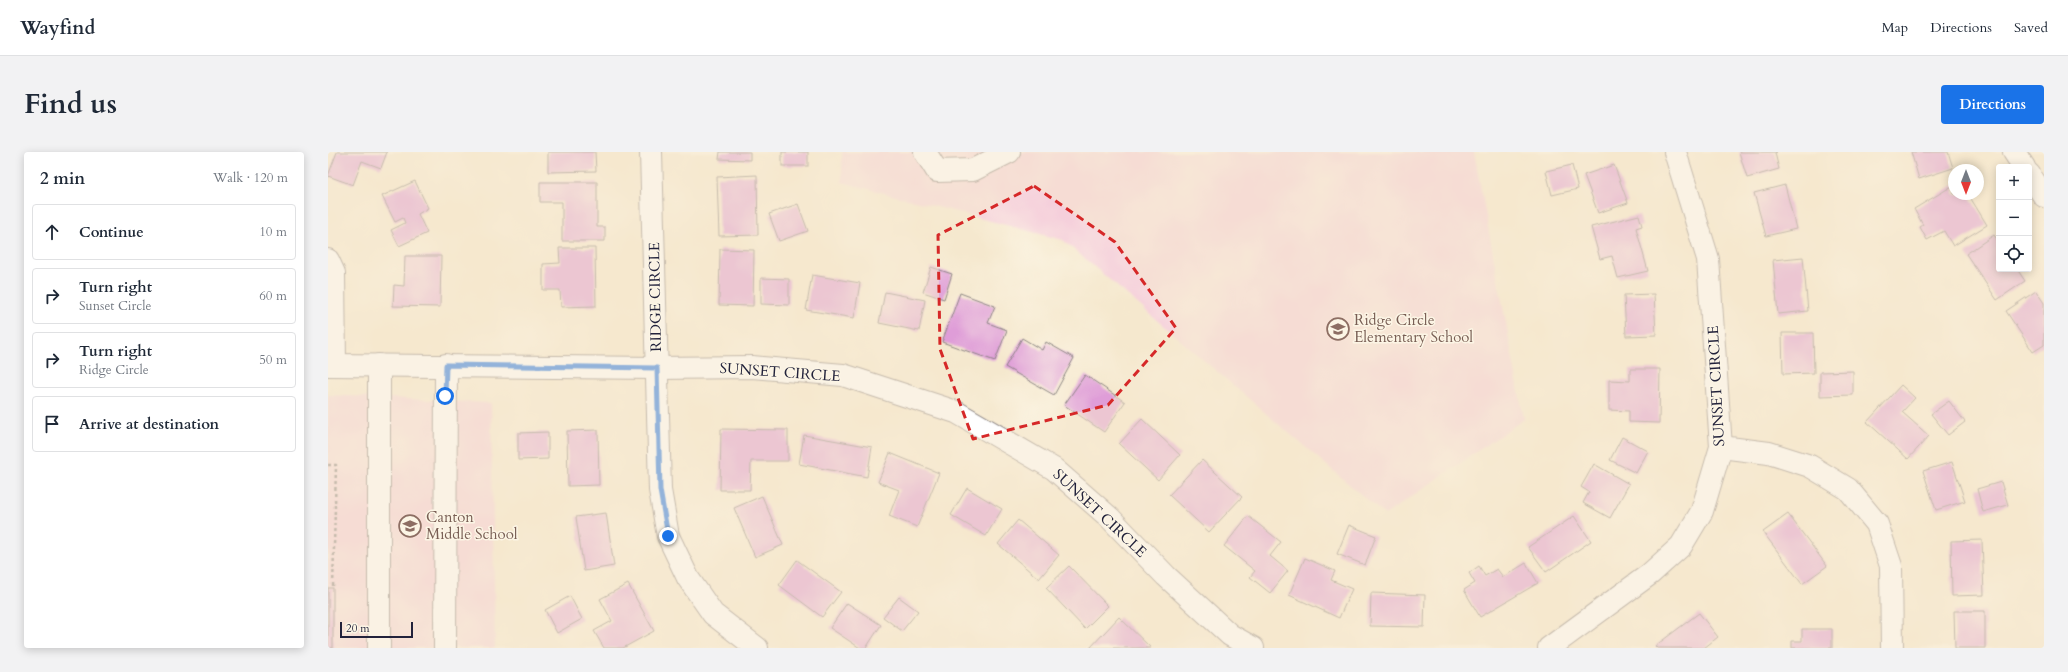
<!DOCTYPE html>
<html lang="en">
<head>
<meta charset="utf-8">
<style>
  body { margin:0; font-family:Cardo,serif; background:#f2f2f3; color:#1f2937 }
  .controls { position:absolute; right:12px; top:12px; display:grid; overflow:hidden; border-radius:4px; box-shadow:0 2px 10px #0003 }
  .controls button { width:36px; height:36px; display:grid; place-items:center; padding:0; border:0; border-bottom:1px solid #e0e1e3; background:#fff; color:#1f2937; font:20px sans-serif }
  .compass { position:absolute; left:1620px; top:12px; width:36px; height:36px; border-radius:50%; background:#fff; box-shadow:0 2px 10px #0003; rotate:180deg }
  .scale { position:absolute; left:12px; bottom:10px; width:73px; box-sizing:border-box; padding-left:4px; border:2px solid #22223b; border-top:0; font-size:11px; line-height:14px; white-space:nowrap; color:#22223b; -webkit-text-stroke:3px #fcf5e5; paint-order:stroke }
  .stop { position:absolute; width:12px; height:12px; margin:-9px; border:3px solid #1a73e8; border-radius:50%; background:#fff }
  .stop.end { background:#1a73e8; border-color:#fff; box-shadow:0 1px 4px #0008 }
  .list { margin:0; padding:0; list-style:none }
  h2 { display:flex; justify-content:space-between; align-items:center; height:52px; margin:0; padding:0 16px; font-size:17px }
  h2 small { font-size:13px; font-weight:400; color:#747a83 }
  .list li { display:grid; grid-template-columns:26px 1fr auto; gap:12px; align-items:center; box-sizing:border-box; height:56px; margin:0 8px 8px; padding:0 8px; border:1px solid #e0e1e3; border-radius:4px }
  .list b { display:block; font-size:15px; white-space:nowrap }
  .list p { margin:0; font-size:13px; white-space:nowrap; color:#747a83 }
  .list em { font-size:13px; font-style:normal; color:#747a83 }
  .icon { flex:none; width:22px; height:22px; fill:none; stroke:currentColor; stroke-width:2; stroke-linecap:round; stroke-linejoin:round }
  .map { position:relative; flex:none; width:1716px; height:496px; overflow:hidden; border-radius:4px }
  header { display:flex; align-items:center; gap:24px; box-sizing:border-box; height:56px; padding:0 20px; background:#fff; border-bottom:1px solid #e0e1e3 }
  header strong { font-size:19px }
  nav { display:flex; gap:22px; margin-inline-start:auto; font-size:14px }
  .intro { display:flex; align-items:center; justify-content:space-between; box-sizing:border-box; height:96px; padding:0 24px }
  h1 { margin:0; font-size:28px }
  .button { padding:10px 18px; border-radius:4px; background:#1a73e8; color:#fff; font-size:14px; font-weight:700 }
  main { display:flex; gap:24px; padding:0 24px }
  aside { flex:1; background:#fff; border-radius:4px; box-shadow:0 2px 10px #0003 }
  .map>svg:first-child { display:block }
  .built { fill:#f5cfdb }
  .building { fill:#df9dd8 }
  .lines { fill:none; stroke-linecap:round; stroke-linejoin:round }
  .minor-casing { stroke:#8c8584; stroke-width:24 }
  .path { stroke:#8c8584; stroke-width:2.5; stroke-dasharray:3 3; stroke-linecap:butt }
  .minor { stroke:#fff; stroke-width:22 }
  .route { stroke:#1a73e8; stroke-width:5 }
  .marked { fill:none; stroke:#d62828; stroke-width:3; stroke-dasharray:8 5; stroke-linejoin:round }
  .labels { text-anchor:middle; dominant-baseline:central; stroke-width:3; stroke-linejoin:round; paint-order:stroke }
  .street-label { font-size:15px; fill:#22223b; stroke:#fcf5e5 }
  .education-label { font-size:15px; fill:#785e54; stroke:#fcf5e5; text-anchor:start }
</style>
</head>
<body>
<header>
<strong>Wayfind</strong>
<nav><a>Map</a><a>Directions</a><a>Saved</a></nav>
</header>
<div class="intro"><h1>Find us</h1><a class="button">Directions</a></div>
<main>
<aside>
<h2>2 min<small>Walk · 120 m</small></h2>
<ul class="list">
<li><svg class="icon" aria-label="ahead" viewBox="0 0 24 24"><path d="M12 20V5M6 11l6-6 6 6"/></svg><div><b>Continue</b></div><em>10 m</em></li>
<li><svg class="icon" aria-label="right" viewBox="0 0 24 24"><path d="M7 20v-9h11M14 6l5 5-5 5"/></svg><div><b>Turn right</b><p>Sunset Circle</p></div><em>60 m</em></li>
<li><svg class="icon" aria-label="right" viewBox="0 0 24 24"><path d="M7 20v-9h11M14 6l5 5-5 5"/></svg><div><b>Turn right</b><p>Ridge Circle</p></div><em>50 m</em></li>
<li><svg class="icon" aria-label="arrive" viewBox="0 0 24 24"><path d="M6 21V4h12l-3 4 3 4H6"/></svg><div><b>Arrive at destination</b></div></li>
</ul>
</aside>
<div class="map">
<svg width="1716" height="496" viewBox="0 0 1716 496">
  <rect width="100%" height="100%" fill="#fcf5e5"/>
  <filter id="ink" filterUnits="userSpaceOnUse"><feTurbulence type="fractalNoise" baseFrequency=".025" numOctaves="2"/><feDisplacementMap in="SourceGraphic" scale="8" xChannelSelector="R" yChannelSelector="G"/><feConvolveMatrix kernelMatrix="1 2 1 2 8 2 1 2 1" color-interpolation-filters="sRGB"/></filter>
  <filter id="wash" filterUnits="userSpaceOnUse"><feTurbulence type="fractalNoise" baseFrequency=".012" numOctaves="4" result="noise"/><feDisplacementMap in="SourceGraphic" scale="16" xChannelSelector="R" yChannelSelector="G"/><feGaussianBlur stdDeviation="0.9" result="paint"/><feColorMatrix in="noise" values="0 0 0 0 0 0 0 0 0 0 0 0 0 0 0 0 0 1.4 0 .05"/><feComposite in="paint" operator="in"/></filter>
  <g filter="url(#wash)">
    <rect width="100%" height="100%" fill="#f5e8ce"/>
    <g class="built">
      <polygon points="514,0 1146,0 1196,267 1057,363 735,88 514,30"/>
      <polygon points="0,243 163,251 167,496 0,496"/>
    </g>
    <g id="blocks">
      <g class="building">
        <polygon points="9,0 59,0 53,16 34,9 25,33 0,24"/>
        <polygon points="220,0 267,0 268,19 220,20"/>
        <polygon points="392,0 422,0 422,8 391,7"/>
        <rect x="454" y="0" width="26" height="14"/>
        <polygon points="1411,0 1449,0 1447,1 1451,17 1419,26"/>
        <polygon points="1583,0 1620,0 1625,16 1591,27"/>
        <polygon points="1244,13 1250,37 1224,43 1218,19"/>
        <polygon points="1286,13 1300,51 1270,61 1256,23"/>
        <polygon points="429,23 430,83 391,84 389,25"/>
        <polygon points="87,29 100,56 90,62 99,81 71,94 63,78 77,71 75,66 67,70 54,44"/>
        <polygon points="212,30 269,30 269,75 277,75 277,89 234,89 234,50 212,50"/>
        <polygon points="1457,33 1468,77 1438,84 1426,41"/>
        <polygon points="1626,33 1626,42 1640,42 1659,73 1625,94 1616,79 1599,88 1592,75 1595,73 1586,57"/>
        <polygon points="470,52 480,79 451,89 441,62"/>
        <polygon points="1311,63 1314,74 1308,76 1320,119 1290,126 1284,104 1272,107 1263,75"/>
        <polygon points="1666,83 1671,90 1671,117 1689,117 1697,129 1669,148 1638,102"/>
        <polygon points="231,96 267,96 268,154 233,155 232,138 215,138 215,112 232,111"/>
        <polygon points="392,97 426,98 425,154 391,153"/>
        <polygon points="77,104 113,104 112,155 65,154 66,133 76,134"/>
        <polygon points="1475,105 1480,159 1450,162 1445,108"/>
        <polygon points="603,115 624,122 616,147 595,140"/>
        <polygon points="484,123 532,131 526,166 478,158"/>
        <polygon points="433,126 461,127 461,153 433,152"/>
        <polygon points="1708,139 1716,151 1716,193 1705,200 1678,159"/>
        <polygon points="557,140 597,148 591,179 551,171"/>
        <polygon points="632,141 667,154 660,171 679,178 667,209 614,190"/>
        <polygon points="1326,142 1328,183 1298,184 1296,143"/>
        <polygon points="1454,181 1485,181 1486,221 1455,222"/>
        <polygon points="694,186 714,198 718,190 746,206 726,243 677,215"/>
        <polygon points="1302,217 1332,217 1331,271 1301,270 1301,259 1281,258 1281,228 1302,229"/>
        <polygon points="1525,219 1525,243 1492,244 1492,220"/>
        <polygon points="757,223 797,250 776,280 736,253"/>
        <polygon points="1573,233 1587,246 1574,260 1601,284 1580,307 1539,270"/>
        <polygon points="1621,249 1637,270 1620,283 1603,262"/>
        <polygon points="814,267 852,303 830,328 791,292"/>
        <polygon points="393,277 460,278 460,309 423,309 422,338 392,338"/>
        <polygon points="270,278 271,333 240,334 239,279"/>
        <polygon points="220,280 220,307 190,308 190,281"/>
        <polygon points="476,283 544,295 539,325 471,312"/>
        <polygon points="1294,285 1320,299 1308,321 1282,308"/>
        <polygon points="562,301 611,321 589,375 561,364 571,338 550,330"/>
        <polygon points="874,308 914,345 881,380 841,343"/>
        <polygon points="1624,310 1637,349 1608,358 1595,319"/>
        <polygon points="1266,312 1301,332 1282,366 1255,351 1261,340 1253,335"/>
        <polygon points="1673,330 1680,353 1655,360 1649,337"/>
        <polygon points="639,336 674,357 658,384 623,363"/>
        <polygon points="434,344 455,393 427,405 406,356"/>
        <polygon points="278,361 286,414 256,419 248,365"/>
        <polygon points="1460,362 1499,414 1474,432 1435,380"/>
        <polygon points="920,364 953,390 942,404 960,419 942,441 922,425 927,419 896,394"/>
        <polygon points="1246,364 1263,389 1218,420 1200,395"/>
        <polygon points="690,368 731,403 711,427 670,392"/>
        <polygon points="1021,373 1048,384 1037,413 1009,402"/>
        <polygon points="1654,388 1656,443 1624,444 1623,389"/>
        <polygon points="977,406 1007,419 1003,428 1024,437 1011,466 961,443"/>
        <polygon points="469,408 513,440 494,465 451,433"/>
        <polygon points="1198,411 1210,431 1152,465 1136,438 1147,431 1141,421 1151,414 1157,424 1169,417 1175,425"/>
        <polygon points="741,414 780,454 757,477 718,436"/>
        <polygon points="300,432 326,479 295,496 276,496 266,479 284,469 272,447"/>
        <rect x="0" y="436" width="5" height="60"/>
        <polygon points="1043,441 1097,443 1096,475 1042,474"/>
        <polygon points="242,444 254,467 229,481 217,458"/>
        <polygon points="571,445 590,459 574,479 555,465"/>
        <polygon points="519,451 553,473 538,496 532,496 502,476"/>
        <polygon points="1626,459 1657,459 1657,496 1627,496"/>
        <polygon points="1371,461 1390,485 1376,496 1329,496 1327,494"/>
        <polygon points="791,465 823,496 762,496"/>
        <polygon points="1474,477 1504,477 1504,496 1464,496 1464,489 1474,489"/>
      </g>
    </g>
  </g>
  <g filter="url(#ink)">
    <use href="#blocks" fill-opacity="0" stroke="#8c8584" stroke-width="1"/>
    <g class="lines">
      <g class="minor-casing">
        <g id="minor">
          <polyline points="323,0 332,338 340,384 360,426 385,462 429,496"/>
          <polyline points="597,0 609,19 645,18 681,0"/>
          <polyline points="1686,0 1696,15"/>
          <polyline points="1701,22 1716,44"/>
          <polyline points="0,108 6,121 7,213"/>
          <polyline points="0,213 329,216 424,215 515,223 628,260 726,317 782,366 838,424 902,483 925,496"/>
          <polyline points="51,213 51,496"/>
          <polyline points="1393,295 1441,301 1482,314 1520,337 1549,372 1563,414 1564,496"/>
          <polyline points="117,496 118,213"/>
          <polyline points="1221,496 1322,422 1353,394 1374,359 1393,295 1380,107 1347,0"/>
        </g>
      </g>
      <polyline class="path" points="0,313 8,313 5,436"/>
      <use href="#minor" class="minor"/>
    </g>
  </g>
  <g class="lines" filter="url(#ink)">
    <polyline class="route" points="117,244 118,213 329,216 332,338 340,384"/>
  </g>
  <path d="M0 0H1716V496H0ZM706 34 787 90 848 176 780 253 645 287 612 197 610 83Z" fill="#f5e8ce" fill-opacity=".55" fill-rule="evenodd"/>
  <path class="marked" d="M706 34 787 90 848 176 780 253 645 287 612 197 610 83Z"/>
  <defs>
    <g id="school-ring" transform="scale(1.15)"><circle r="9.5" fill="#fcf5e5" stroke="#8d6e63" stroke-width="1.5"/><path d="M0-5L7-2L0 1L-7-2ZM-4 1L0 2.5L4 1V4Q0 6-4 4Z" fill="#8d6e63"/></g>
  </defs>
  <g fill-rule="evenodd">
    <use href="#school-ring" x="1010" y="177"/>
    <use href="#school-ring" x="82" y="374"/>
  </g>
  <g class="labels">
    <g class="street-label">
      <text transform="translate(327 145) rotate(-91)">RIDGE CIRCLE</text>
      <text transform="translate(452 220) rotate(4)">SUNSET CIRCLE</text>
      <text transform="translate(1388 234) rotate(-93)">SUNSET CIRCLE</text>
      <text transform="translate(772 361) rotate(43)">SUNSET CIRCLE</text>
    </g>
    <g class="education-label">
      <text x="1026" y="168">Ridge Circle<tspan x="1026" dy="17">Elementary School</tspan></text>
      <text x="98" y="365">Canton<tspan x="98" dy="17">Middle School</tspan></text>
    </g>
  </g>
</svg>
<div class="controls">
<button>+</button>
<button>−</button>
<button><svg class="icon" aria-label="locate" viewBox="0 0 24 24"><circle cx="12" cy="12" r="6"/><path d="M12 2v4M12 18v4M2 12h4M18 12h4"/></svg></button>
</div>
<svg class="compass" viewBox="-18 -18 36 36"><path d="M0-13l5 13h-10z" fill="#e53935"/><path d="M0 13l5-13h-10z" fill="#747a83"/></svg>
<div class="scale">20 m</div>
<div class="stop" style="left:117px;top:244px"></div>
<div class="stop end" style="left:340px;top:384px"></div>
</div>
</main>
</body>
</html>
